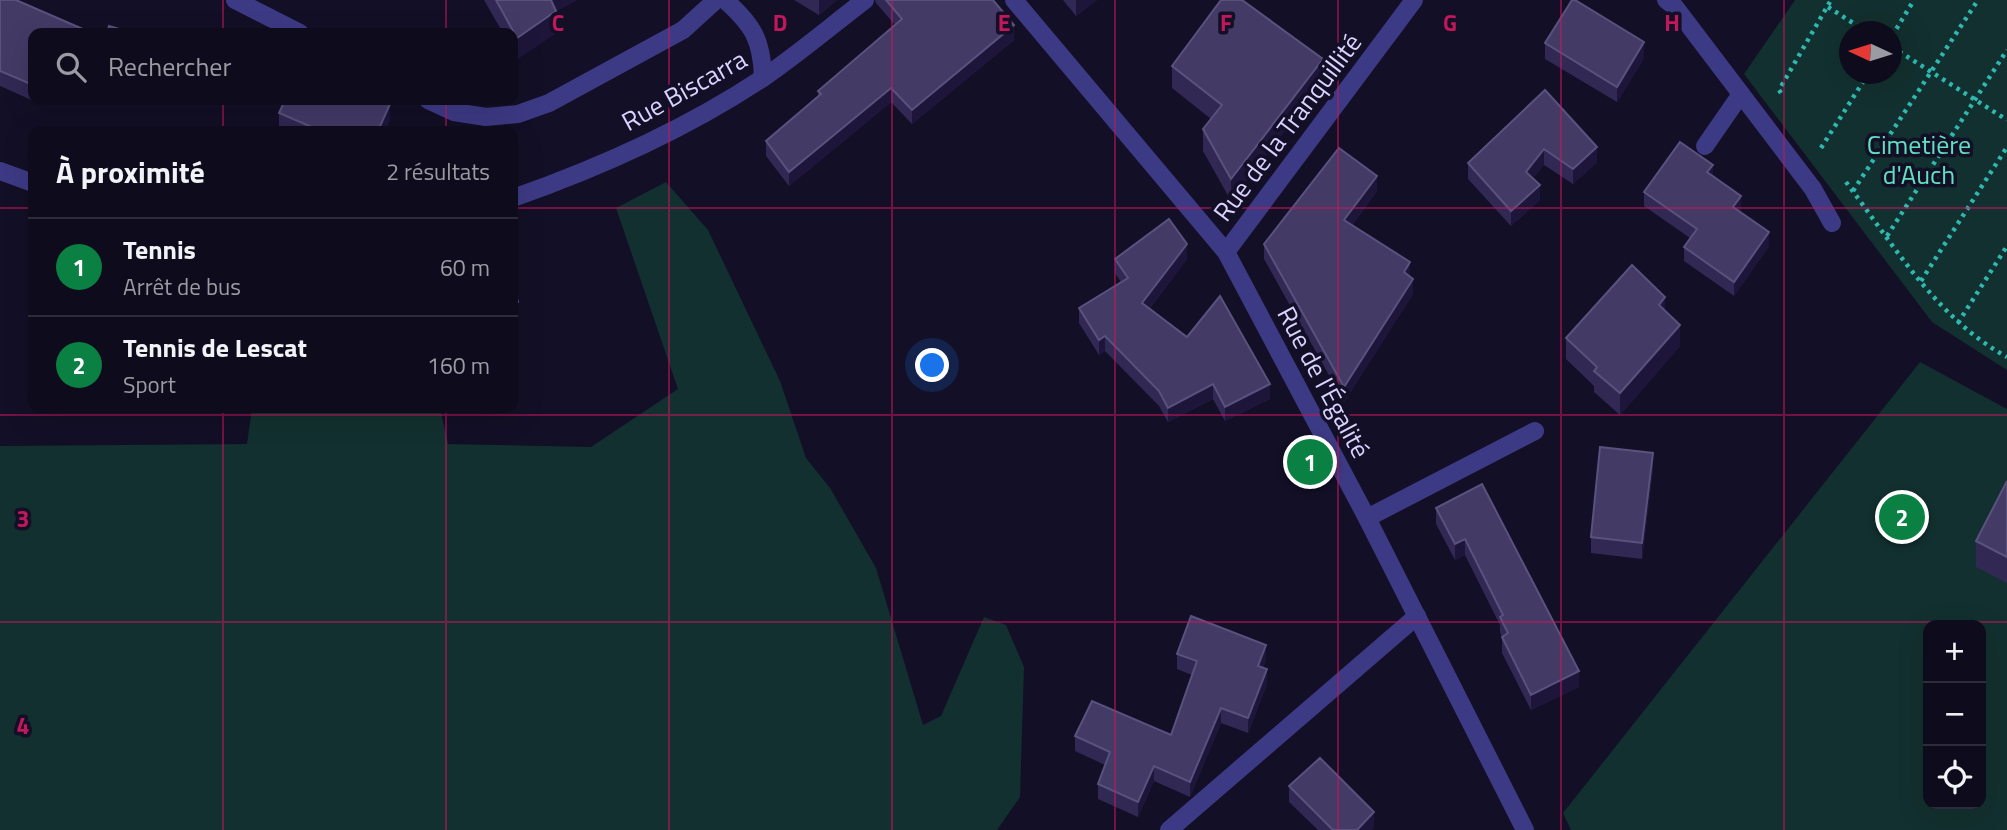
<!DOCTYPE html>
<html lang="fr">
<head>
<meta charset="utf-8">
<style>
  body { margin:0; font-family:"Titillium Web",sans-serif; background:#1c1929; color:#f1f3f6 }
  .controls { position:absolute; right:21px; bottom:21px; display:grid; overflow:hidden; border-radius:14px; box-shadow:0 7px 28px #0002 }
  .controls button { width:63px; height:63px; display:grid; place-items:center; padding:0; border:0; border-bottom:2px solid #2e2b3b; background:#0e0b1c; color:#f1f3f6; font:35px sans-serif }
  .compass { position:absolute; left:1839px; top:21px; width:63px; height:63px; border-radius:50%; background:#0e0b1c; box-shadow:0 7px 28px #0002; rotate:274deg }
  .you { position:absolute; left:933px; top:366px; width:24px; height:24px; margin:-18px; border:5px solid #fff; border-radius:50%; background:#1a73e8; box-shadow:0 0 0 10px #1a73e833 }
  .badge { display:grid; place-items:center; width:46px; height:46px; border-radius:50%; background:#0b8043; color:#fff; font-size:23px; font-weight:700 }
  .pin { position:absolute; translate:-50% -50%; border:4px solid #fff; box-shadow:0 2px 7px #0006 }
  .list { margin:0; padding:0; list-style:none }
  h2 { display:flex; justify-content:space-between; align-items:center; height:91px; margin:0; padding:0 28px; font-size:30px }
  h2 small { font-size:23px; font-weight:400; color:#9b9ba3 }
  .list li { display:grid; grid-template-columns:46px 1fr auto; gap:21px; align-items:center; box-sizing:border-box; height:98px; padding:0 28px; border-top:2px solid #2e2b3b }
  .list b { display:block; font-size:26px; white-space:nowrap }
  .list p { margin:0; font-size:23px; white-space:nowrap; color:#9b9ba3 }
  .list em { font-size:23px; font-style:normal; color:#9b9ba3 }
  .icon { flex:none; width:38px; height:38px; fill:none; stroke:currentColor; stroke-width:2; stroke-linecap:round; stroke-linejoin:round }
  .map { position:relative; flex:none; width:2007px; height:830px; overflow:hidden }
  .search { position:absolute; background:#0e0b1c; box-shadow:0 7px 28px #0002; left:28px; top:28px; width:490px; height:77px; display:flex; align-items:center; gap:18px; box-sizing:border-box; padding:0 24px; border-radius:14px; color:#9b9ba3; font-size:26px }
  .panel { position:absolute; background:#0e0b1c; box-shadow:0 7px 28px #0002; left:28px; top:126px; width:490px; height:287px; border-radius:14px }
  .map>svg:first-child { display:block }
  .green { fill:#12302f; fill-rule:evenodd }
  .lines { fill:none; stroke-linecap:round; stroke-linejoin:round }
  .path { stroke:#2fb8b0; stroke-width:4.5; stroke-dasharray:3.5 5; stroke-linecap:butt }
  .minor { stroke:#3d3a85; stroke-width:18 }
  .wall { fill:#312854 }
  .shaded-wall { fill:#1d163a }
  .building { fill:#433a66; stroke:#5a527e; stroke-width:2 }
  .grid { fill:none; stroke:#c2185b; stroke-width:2; stroke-opacity:0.55 }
  .labels { text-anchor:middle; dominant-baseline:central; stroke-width:7; stroke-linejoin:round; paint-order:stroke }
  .street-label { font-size:26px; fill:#d9d4ff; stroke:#130f26 }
  .park-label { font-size:26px; fill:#5fe0c0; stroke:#130f26 }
  .grid-label { font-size:23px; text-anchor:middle; font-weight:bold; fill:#c2185b; stroke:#130f26; stroke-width:7; stroke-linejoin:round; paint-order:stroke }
</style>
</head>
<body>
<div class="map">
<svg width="2007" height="830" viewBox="0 0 2007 830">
  <rect width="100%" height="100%" fill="#130f26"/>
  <g class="green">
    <path d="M1795 0H2007V370L1932 322 1744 74ZM1850 32H1892V74H1850Z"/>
    <polygon points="666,182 708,230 780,381 806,458 830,488 876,568 923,725 941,716 984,617 1006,625 1024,667 1020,797 997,830 0,830 0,446 247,444 252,408 440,408 448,444 591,447 678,389 616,208"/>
    <path d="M1920 362 2007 409V830H1571L1563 813ZM1928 625H1981V804H1928Z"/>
  </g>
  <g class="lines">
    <g class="path">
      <polyline points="1828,7 1867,32"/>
      <polyline points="1892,36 1914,0"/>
      <polyline points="1892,47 2007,120"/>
      <polyline points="1781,93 1779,90 1831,0"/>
      <polyline points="1821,148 1868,74"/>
      <path d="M1846 182C1893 244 1937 319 2007 357"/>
      <polyline points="1853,191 1978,0"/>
      <polyline points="1887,236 2007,50"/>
      <polyline points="1921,281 2007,147"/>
      <polyline points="1958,323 2007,246"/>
    </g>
    <g class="minor">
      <polyline points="235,0 300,33"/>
      <path d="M725 0C753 25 762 40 763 78"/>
      <polyline points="1014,0 1226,252 1367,518 1525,830"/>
      <polyline points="1666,0 1675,7 1813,189 1832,223"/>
      <polyline points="428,100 454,112 486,117 518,114 549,103 683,30 716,0"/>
      <polyline points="1705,146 1741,94"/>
      <polyline points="0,171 33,183"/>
      <path d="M513 198C599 168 686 129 763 78 798 54 831 26 865 0"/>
      <polyline points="1226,252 1414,0"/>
      <polyline points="1367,518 1535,431"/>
      <polyline points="1169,830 1417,616"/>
    </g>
  </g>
  <g class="wall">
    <polygon points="0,0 33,33 33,100 37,100 36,102 0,86"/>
    <polygon points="484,0 577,0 556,11 556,33 517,59 513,51 513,33 503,33"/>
    <polygon points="794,0 837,0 819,15"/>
    <polygon points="875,0 993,0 1014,40 912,124 891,102 789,186 766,156 766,141 818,97 818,91 895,25 876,3"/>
    <polygon points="1063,0 1097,0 1076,16"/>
    <polygon points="1545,43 1644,58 1617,102 1545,59"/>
    <polygon points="1172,66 1323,81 1231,201 1203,151 1203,129 1211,119 1172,88"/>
    <polygon points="1545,90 1597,162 1573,184 1544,165 1533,178 1540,200 1511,226 1468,179 1468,163"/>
    <polygon points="279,113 390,119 385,131 285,131 279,129"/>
    <polygon points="1713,177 1741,210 1740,212 1769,246 1734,296 1684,261 1684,247 1690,238 1644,206 1644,192"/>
    <polygon points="1377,191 1352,225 1410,276 1413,294 1344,402 1264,259 1264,244"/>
    <polygon points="1115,259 1187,259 1150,308 1187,337 1270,399 1225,421 1213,399 1168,422 1159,406 1105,351 1099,355 1079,323 1079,308 1121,282 1115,273"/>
    <polygon points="1665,311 1680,346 1620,415 1594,392 1594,386 1566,359 1566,338"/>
    <polygon points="1653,468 1642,559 1591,553 1591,537"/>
    <polygon points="2007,481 2007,583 1976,567 1976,541"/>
    <polygon points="1482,484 1579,687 1531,710 1502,653 1502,637 1500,632 1500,625 1465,555 1455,560 1436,524 1436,508"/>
    <polygon points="1177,654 1266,660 1263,667 1267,684 1248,733 1221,723 1190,797 1154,781 1138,817 1098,799 1098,784 1105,765 1075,751 1075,736 1171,735 1192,675 1177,669"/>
    <polygon points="1289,786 1374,827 1372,830 1318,830 1289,802"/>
  </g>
  <g class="shaded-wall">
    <polygon points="548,0 577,0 548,15"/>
    <polygon points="819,0 837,0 819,15"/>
    <polygon points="1076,0 1097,0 1076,16"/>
    <polygon points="556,11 556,33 517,59 517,38"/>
    <polygon points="1014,25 1014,40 912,124 912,110"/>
    <polygon points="1644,42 1644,58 1617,102 1617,87"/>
    <polygon points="1323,59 1323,81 1231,201 1231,179"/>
    <polygon points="891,88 891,102 789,186 789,172"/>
    <polygon points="390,104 390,119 385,131 378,131"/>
    <polygon points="1597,147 1597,162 1573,184 1573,169"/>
    <polygon points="1544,149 1544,165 1526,187 1526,172"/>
    <polygon points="1713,165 1713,179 1707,172"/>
    <polygon points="1377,176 1377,191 1344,235 1344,220"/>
    <polygon points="1540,185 1540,200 1511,226 1511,211"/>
    <polygon points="1741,196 1741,210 1733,221 1733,207"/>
    <polygon points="1769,232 1769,246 1734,296 1734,282"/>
    <polygon points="1187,244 1187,259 1142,318 1142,303"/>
    <polygon points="1410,262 1410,278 1404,272"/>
    <polygon points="1413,279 1413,294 1344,402 1344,387"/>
    <polygon points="1665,297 1665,319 1659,305"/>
    <polygon points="518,302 518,318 513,320 513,304"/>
    <polygon points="1680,325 1680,346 1620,415 1620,393"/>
    <polygon points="1105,336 1105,351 1099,355 1099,340"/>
    <polygon points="1213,384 1213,399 1168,422 1168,408"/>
    <polygon points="1270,384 1270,399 1225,421 1225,407"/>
    <polygon points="1653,453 1653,468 1642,559 1642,543"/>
    <polygon points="1465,539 1465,555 1455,560 1455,544"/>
    <polygon points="1266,645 1266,660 1258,680 1258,666"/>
    <polygon points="1267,669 1267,684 1248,733 1248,718"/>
    <polygon points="1579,671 1579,687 1531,710 1531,695"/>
    <polygon points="1221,708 1221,723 1190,797 1190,782"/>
    <polygon points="1154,766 1154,781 1138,817 1138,802"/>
    <polygon points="1374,812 1374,827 1372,830 1357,830"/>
  </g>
  <g class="building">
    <polygon points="0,0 16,0 92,33 33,33 33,85 0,71"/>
    <polygon points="496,0 551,0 556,11 517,38"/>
    <polygon points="886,0 993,0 1014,25 912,110 891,88 789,172 766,141 821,94 818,91 902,19"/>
    <polygon points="1221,0 1242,0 1323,59 1231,179 1203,129 1222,105 1172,66"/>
    <polygon points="1572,0 1575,0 1644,42 1617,87 1545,43"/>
    <polygon points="109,26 133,33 107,33"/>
    <polygon points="1545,90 1597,147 1573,169 1544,149 1526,172 1540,185 1511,211 1468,163"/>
    <polygon points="285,100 381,100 390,104 378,131 321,131 279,113"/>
    <polygon points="1680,142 1713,165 1707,172 1741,196 1733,207 1769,232 1734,282 1684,247 1697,229 1644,192"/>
    <polygon points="1339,148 1377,176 1344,220 1410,262 1404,272 1413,279 1344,387 1264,244"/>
    <polygon points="1169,219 1187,244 1142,303 1187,337 1220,296 1270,384 1225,407 1213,384 1168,408 1159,391 1105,336 1099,340 1079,308 1128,278 1115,259"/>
    <polygon points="1632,265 1665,297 1659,305 1680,325 1620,393 1594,371 1597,367 1566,338"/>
    <polygon points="513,284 518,302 513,304"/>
    <polygon points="1600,447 1653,453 1642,543 1591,537"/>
    <polygon points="2007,481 2007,557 1976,541"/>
    <polygon points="1482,484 1579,671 1531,695 1502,637 1508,633 1500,617 1503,615 1465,539 1455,544 1436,508"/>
    <polygon points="1191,616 1266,645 1258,666 1267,669 1248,718 1221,708 1190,782 1154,766 1138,802 1098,784 1110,752 1075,736 1092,701 1171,735 1197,661 1177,654"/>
    <polygon points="1320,758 1374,812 1357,830 1333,830 1289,786"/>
  </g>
  <path class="grid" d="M223 0V33M446 0V33M669 0V830M892 0V830M1115 0V830M1338 0V830M1561 0V830M1784 0V830M223 100V131M446 100V131M0 208H33M513 208H2007M223 408V830M446 408V830M0 415H2007M0 622H2007"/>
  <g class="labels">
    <g class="street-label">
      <text transform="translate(684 90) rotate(-29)">Rue Biscarra</text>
      <text transform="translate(1287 127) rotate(-53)">Rue de la Tranquillité</text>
      <text transform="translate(1324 382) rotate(62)">Rue de l'Égalité</text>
    </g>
    <g class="park-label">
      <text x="1919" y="144">Cimetière<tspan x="1919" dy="30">d'Auch</tspan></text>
    </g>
  </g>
  <g class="grid-label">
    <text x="558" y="31">C</text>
    <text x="780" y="31">D</text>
    <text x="1004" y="31">E</text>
    <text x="1226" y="31">F</text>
    <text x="1450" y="31">G</text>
    <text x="1672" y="31">H</text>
    <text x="23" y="527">3</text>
    <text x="23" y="734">4</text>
  </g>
</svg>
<div class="controls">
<button>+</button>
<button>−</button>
<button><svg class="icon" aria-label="locate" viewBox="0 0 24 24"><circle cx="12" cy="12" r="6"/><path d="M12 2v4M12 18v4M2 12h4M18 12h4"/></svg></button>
</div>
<svg class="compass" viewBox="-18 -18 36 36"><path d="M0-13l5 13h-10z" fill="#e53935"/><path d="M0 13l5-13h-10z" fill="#9b9ba3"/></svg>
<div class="you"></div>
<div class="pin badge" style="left:1310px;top:462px">1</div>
<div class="pin badge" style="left:1902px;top:517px">2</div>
<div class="search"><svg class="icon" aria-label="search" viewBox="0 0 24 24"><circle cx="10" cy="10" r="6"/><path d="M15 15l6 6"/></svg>Rechercher</div>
<section class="panel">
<h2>À proximité<small>2 résultats</small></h2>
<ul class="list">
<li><span class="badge">1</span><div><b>Tennis</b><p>Arrêt de bus</p></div><em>60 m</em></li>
<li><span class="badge">2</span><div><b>Tennis de Lescat</b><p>Sport</p></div><em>160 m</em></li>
</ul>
</section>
</div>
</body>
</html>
